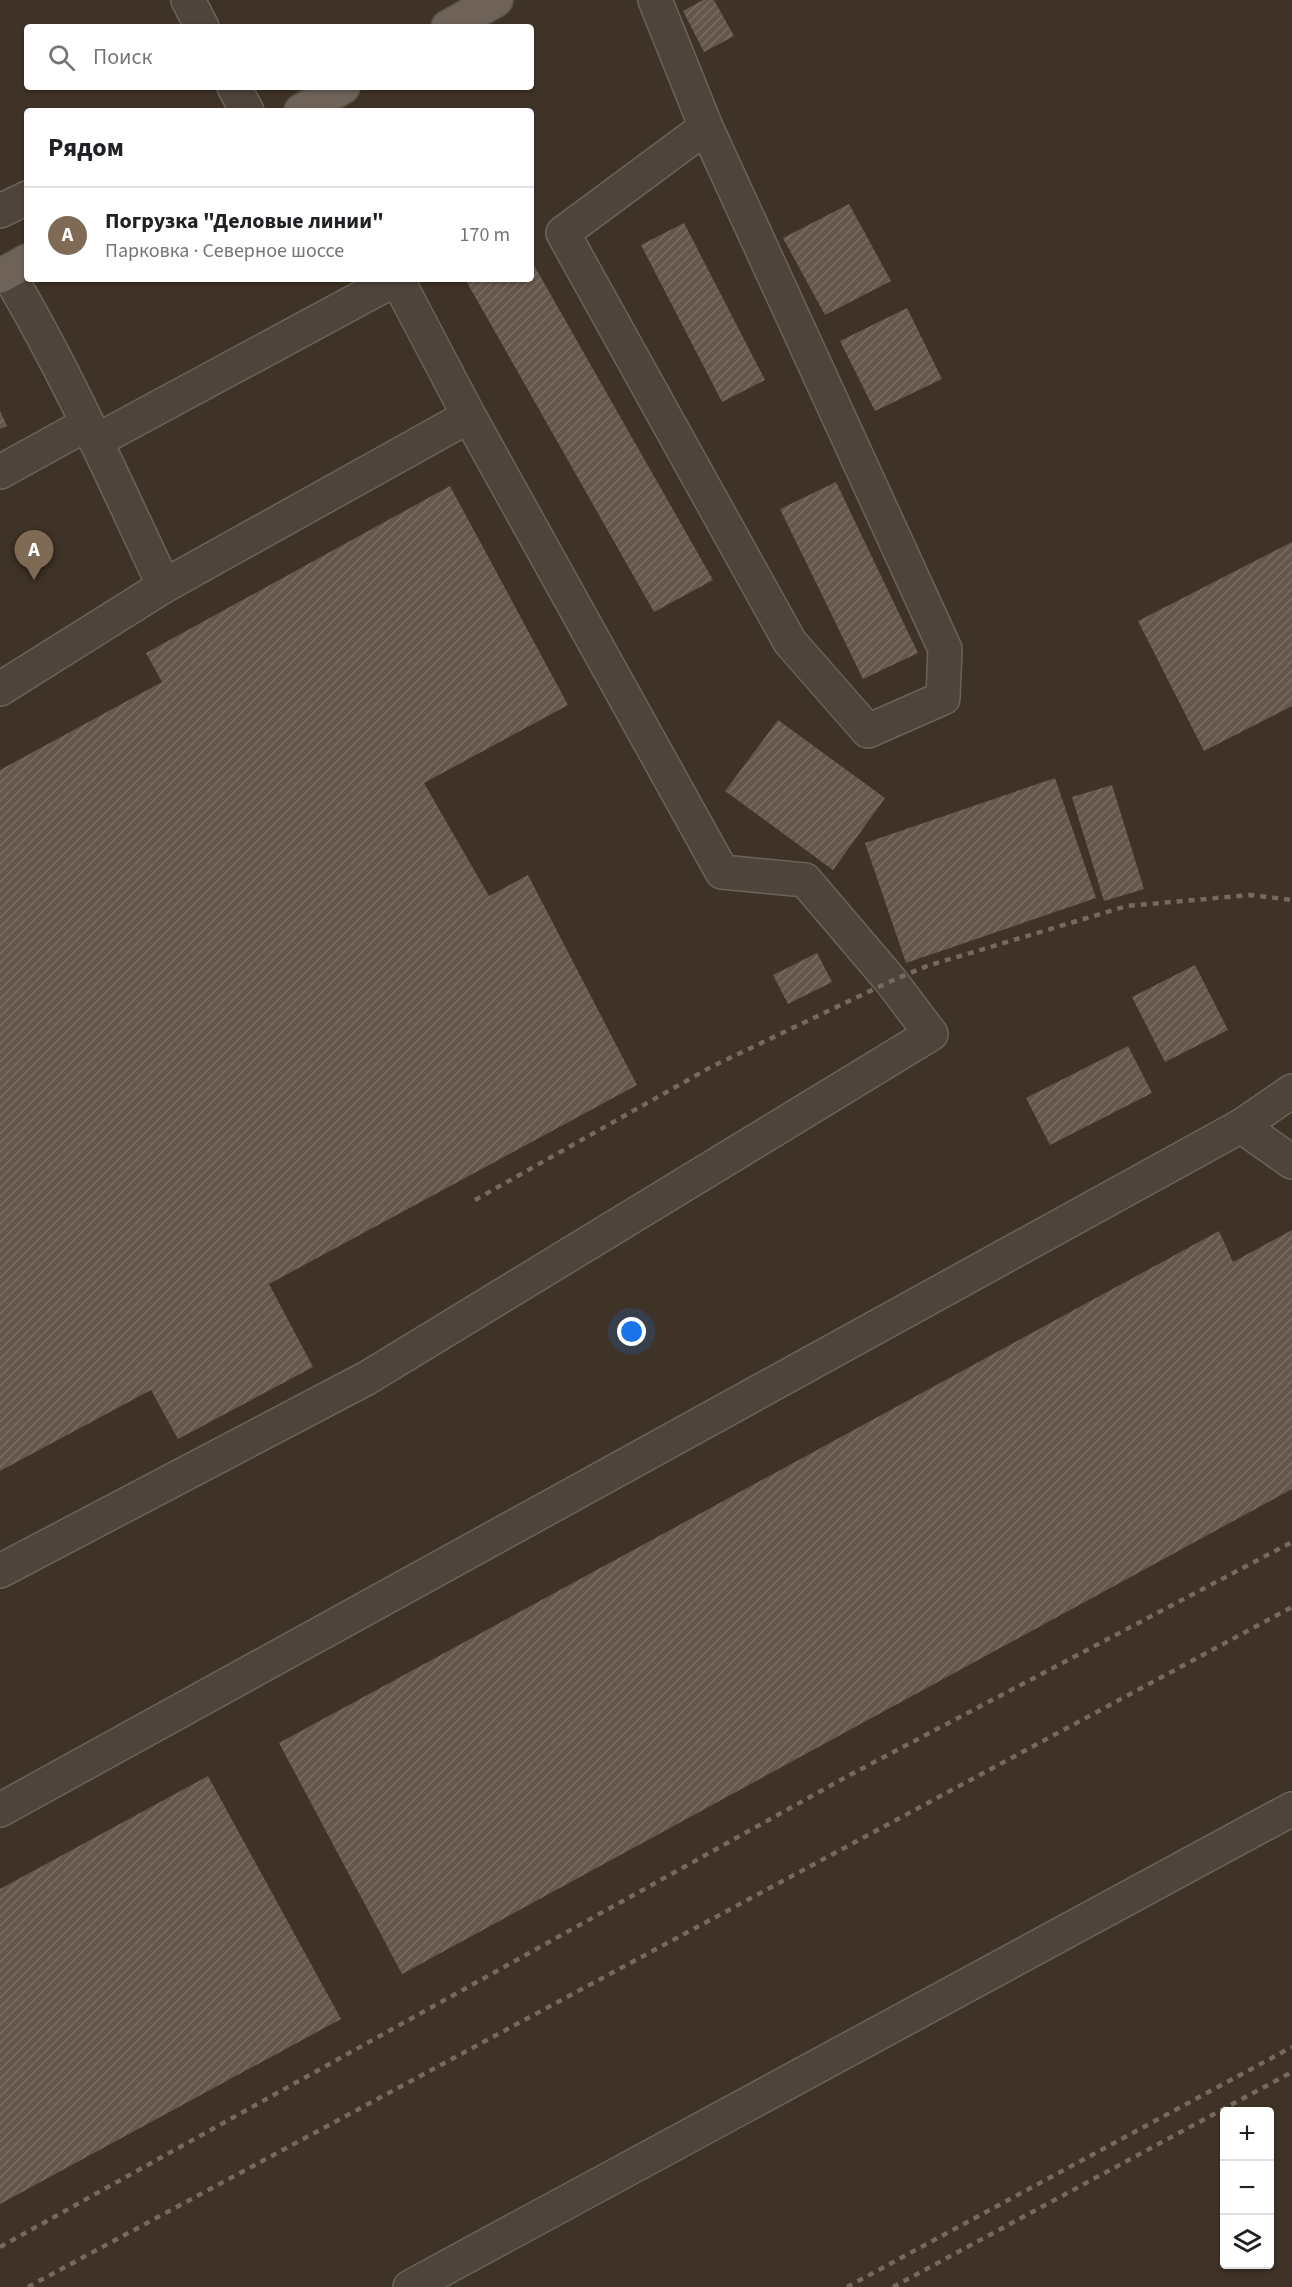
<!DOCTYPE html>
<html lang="ru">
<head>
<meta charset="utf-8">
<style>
  body { margin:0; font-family:"Source Sans 3",sans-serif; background:#f2f2f2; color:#202124 }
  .controls { position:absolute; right:18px; bottom:18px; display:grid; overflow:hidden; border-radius:6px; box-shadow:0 2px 4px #0004 }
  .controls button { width:54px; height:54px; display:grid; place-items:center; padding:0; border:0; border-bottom:2px solid #e0e0e0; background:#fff; color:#202124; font:30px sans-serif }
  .you { position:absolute; left:632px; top:1332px; width:21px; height:21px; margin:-15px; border:4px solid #fff; border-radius:50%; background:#1a73e8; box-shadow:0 0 0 9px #1a73e833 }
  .badge { display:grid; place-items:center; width:39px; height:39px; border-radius:50%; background:#7f6a56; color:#fff; font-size:20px; font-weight:700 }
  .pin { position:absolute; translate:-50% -50px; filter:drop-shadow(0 2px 3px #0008) }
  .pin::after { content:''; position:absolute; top:32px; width:21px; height:18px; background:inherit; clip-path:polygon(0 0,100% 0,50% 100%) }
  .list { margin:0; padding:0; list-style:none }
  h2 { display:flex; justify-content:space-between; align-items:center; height:78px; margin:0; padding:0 24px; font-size:26px }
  h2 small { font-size:20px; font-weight:400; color:#757577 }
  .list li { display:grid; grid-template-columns:39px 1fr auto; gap:18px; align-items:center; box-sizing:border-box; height:96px; padding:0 24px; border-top:2px solid #e0e0e0 }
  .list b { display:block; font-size:22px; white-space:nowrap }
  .list p { margin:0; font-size:20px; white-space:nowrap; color:#757577 }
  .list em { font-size:20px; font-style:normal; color:#757577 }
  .icon { flex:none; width:33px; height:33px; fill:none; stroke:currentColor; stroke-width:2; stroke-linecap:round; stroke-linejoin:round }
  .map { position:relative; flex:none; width:1292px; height:2287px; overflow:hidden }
  .search { position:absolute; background:#fff; box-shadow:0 2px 4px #0004; left:24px; top:24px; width:510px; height:66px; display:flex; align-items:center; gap:15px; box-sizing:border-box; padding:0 21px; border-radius:6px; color:#757577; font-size:22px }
  .panel { position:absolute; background:#fff; box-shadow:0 2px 4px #0004; left:24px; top:108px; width:510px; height:174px; border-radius:6px }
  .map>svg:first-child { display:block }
  .building { fill:url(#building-hatch) }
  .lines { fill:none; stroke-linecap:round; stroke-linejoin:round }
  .minor-casing { stroke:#6d6259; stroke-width:36 }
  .major-casing { stroke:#5b5047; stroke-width:36 }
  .minor { stroke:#4f443b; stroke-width:33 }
  .major { stroke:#6f6359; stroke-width:33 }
  .rail { stroke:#76695d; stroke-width:4.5; stroke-dasharray:6 6; stroke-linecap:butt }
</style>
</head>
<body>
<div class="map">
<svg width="1292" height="2287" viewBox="0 0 1292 2287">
  <defs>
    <pattern id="building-hatch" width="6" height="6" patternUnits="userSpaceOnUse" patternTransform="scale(1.5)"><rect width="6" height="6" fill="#65574b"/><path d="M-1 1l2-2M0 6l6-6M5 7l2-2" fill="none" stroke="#7a6d63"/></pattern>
  </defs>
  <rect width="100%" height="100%" fill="#3f3227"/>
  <g class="building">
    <polygon points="703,0 714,0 734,36 704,52 683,11"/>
    <polygon points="849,204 891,281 825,315 783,238"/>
    <polygon points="684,223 765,380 722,402 641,245"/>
    <polygon points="531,260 713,580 654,612 465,279 531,279"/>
    <polygon points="907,308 942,379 875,411 840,341"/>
    <polygon points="0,411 7,426 0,429"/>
    <polygon points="836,482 918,653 863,679 780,509"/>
    <polygon points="450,486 568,705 424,783 489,896 528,875 637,1085 269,1284 313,1367 178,1439 151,1390 0,1471 0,770 162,682 146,653"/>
    <polygon points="1292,542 1292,706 1204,751 1138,621"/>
    <polygon points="778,720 885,798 833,870 725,791"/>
    <polygon points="1055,778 1096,898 906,963 865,843"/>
    <polygon points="1112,785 1144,889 1104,901 1072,797"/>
    <polygon points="817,953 832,982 788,1004 773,975"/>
    <polygon points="1195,965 1228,1030 1165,1062 1132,997"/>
    <polygon points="1128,1046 1152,1093 1050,1145 1026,1098"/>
    <polygon points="1292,1230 1292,1489 402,1974 279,1743 1219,1231 1233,1262"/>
    <polygon points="208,1776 341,2019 0,2204 0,1889"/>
  </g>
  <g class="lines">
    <g class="minor-casing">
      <g id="minor">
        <polyline points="188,0 202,27"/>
        <polyline points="655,0 706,127 945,649 943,698 868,731 790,642 563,233 706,127"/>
        <polyline points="234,87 247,111"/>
        <polyline points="0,211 27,198"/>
        <path d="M7 272C67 373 114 480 164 586"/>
        <polyline points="96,441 396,279"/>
        <polyline points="0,472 87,424"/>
        <polyline points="0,689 164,586 469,416"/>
        <polyline points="1241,1126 1292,1162"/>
        <polyline points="0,1571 367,1378 931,1034 891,981 805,880 722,872 469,416 397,279"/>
        <polyline points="0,1810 1241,1126 1292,1091"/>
        <polyline points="410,2287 1292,1809"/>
      </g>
    </g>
    <g class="major-casing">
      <g id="major">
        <polyline points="448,27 496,0"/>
        <polyline points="301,111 343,87"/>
        <polyline points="0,276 27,261"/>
      </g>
    </g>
    <use href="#minor" class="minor"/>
    <use href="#major" class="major"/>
    <g class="rail">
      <polyline points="475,1200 711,1067 891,981 927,966 1127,906 1250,895 1292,900"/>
      <polyline points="0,2247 846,1777 1292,1542"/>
      <polyline points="28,2287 1292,1607"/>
      <polyline points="847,2287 1292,2047"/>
      <polyline points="893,2287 1292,2072"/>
    </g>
  </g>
</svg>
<div class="controls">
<button>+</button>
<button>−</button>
<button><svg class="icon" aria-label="layers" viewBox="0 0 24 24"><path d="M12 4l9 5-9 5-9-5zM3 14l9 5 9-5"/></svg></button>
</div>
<div class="you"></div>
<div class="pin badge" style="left:34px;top:580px">A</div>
<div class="search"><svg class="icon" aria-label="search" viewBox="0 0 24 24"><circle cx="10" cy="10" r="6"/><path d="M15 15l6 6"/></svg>Поиск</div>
<section class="panel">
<h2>Рядом<small></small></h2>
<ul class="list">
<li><span class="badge">A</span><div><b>Погрузка &quot;Деловые линии&quot;</b><p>Парковка · Северное шоссе</p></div><em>170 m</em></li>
</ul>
</section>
</div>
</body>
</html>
